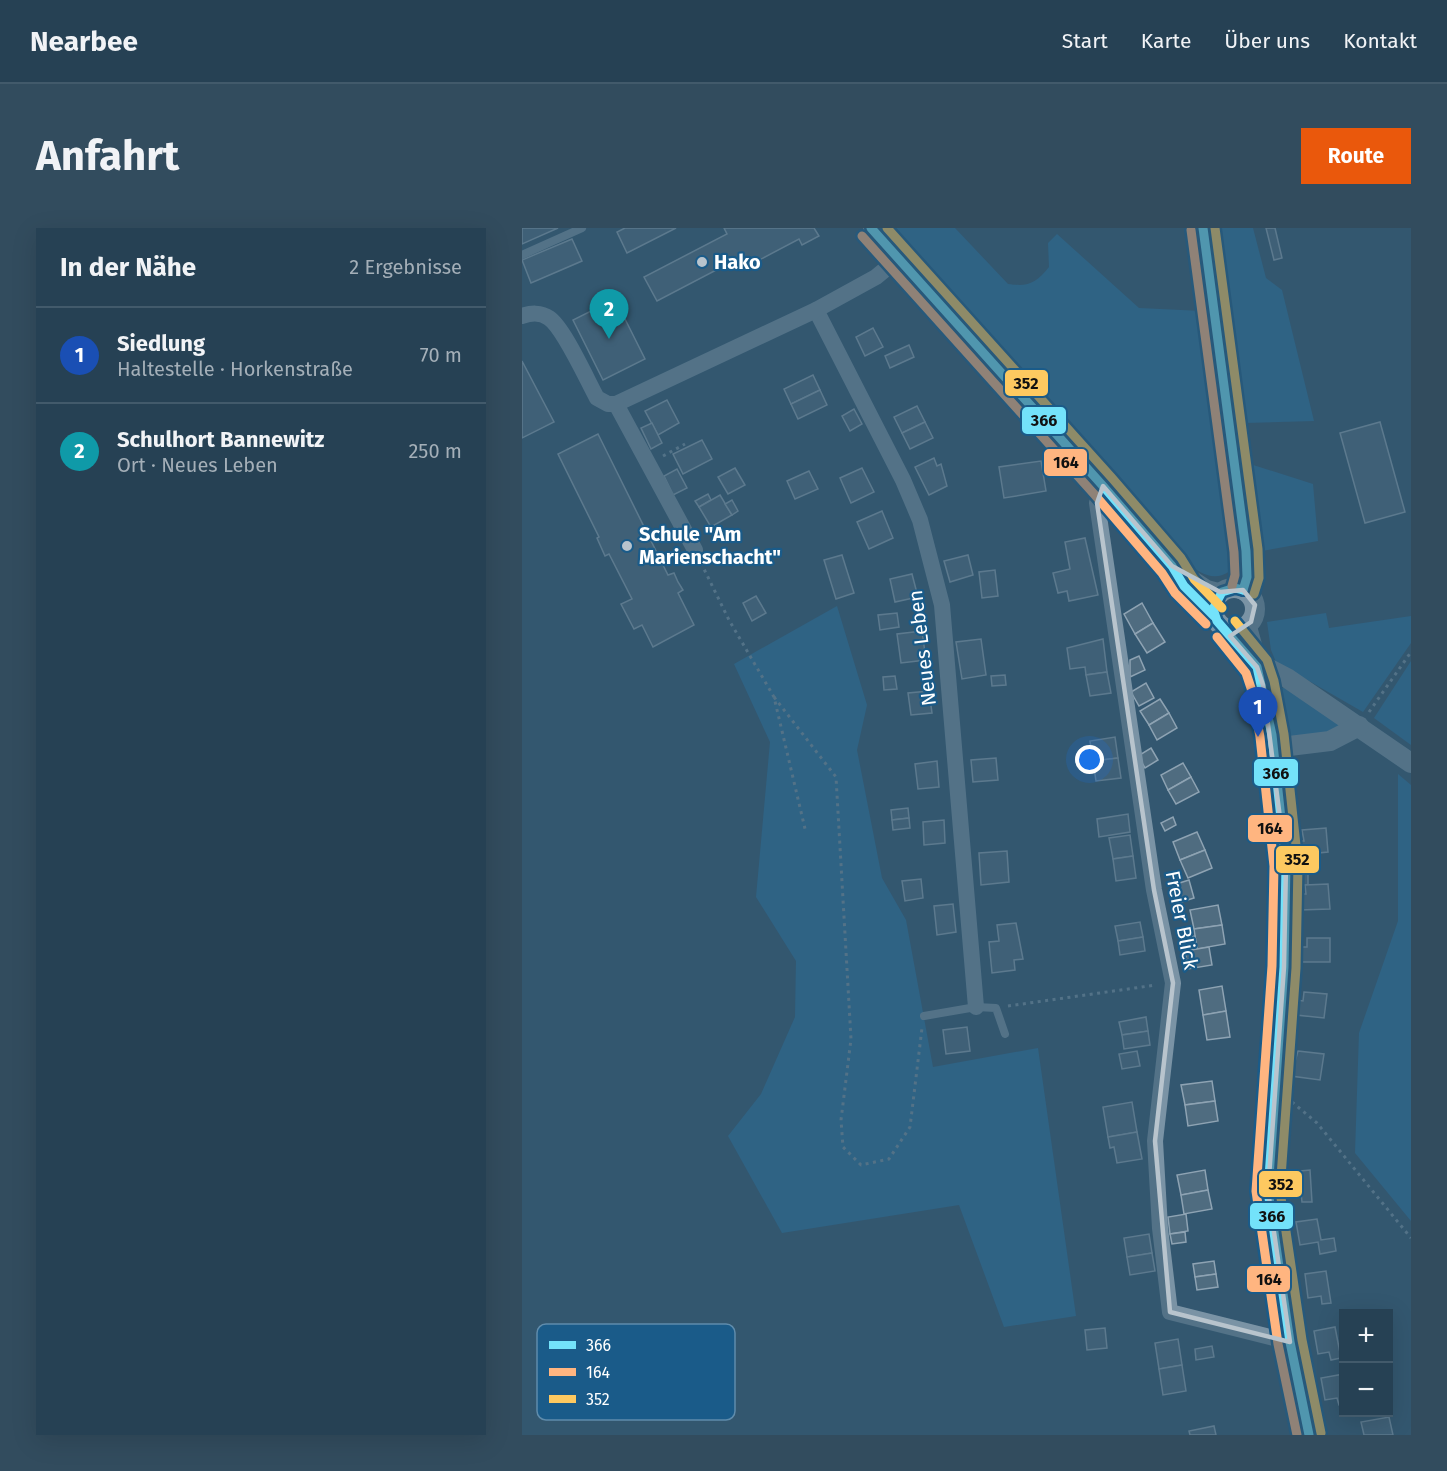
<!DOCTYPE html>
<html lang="de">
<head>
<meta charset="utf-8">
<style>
  body { margin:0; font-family:"Fira Sans",sans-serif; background:#324c5e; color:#f1f3f6 }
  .controls { position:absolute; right:18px; bottom:18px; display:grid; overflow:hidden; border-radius:0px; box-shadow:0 6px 24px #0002 }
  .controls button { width:54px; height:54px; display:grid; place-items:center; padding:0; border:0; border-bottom:2px solid #425a6b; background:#264154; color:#f1f3f6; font:30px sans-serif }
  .you { position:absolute; left:568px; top:532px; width:21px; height:21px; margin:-15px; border:4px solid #fff; border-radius:50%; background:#1a73e8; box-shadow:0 0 0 9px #1a73e833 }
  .badge { display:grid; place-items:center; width:39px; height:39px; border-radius:50%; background:#ea580c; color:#fff; font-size:20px; font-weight:700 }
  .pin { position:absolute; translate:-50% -50px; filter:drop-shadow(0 2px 3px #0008) }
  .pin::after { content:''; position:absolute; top:32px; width:21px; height:18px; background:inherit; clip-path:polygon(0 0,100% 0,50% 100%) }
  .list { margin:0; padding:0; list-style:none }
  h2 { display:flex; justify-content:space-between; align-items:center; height:78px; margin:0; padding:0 24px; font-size:26px }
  h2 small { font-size:20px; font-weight:400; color:#a4afb8 }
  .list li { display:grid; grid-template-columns:39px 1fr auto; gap:18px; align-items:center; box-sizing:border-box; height:96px; padding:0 24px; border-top:2px solid #425a6b }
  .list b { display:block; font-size:22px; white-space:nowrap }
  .list p { margin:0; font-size:20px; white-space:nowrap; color:#a4afb8 }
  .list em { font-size:20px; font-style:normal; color:#a4afb8 }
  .map { position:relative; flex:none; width:889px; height:1207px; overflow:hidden; border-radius:0px }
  header { display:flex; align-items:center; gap:36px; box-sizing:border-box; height:84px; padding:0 30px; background:#264154; border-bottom:2px solid #425a6b }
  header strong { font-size:28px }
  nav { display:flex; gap:33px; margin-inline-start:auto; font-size:21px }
  .intro { display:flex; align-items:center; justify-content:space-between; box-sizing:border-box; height:144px; padding:0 36px }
  h1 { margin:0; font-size:42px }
  .button { padding:15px 27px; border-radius:0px; background:#ea580c; color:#fff; font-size:21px; font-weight:700 }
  main { display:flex; gap:36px; padding:0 36px }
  aside { flex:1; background:#264154; border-radius:0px; box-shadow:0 6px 24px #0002 }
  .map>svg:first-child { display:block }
  .green { fill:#2b719e }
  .building { fill:#4f6c80; stroke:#8ea3b3; stroke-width:1.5 }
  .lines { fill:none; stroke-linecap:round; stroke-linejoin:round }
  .path { stroke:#7a93a5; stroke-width:3; stroke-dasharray:3 4.5; stroke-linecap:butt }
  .service { stroke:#7a93a5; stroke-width:8 }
  .minor { stroke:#7a93a5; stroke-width:16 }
  .tertiary { stroke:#7a93a5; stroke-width:20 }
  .bus-1-casing { stroke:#1a5b89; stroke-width:14 }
  .bus-2-casing { stroke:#1a5b89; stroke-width:14 }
  .bus-3-casing { stroke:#1a5b89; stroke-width:14 }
  .bus-1 { stroke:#73e2fa; stroke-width:9 }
  .bus-2 { stroke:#ffb580; stroke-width:9 }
  .bus-3 { stroke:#fdc960; stroke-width:9 }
  .marked { fill:none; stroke:#b8c4cd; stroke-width:4.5; stroke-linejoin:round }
  .poi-dot { fill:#b8c4cd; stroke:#1a5b89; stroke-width:2 }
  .labels { text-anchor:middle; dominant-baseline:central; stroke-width:4.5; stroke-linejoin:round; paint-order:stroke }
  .poi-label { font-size:20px; font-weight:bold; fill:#fff; stroke:#1a5b89; text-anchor:start }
  .street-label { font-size:20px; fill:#fff; stroke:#1a5b89 }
  .key { fill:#1a5b89; stroke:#5f8cac; stroke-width:1.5 }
  .key-label { font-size:16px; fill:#fff }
  .line-badge { stroke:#1a5b89; stroke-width:2 }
  .pale-badge-label { font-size:16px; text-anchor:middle; font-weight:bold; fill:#111 }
</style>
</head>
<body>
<header>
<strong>Nearbee</strong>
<nav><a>Start</a><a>Karte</a><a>Über uns</a><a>Kontakt</a></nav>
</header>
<div class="intro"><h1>Anfahrt</h1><a class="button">Route</a></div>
<main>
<aside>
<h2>In der Nähe<small>2 Ergebnisse</small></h2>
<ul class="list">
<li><span class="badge" style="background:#1a4fb4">1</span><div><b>Siedlung</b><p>Haltestelle · Horkenstraße</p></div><em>70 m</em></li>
<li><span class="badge" style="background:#0f9aa8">2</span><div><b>Schulhort Bannewitz</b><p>Ort · Neues Leben</p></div><em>250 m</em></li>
</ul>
</aside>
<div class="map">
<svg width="889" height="1207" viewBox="0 0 889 1207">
  <rect width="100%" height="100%" fill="#335770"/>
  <g class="green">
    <path d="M360 0H433L486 56C507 59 514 55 527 39L526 15 535 6 617 80 680 83 710 329 708 343C693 354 677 346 665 334Z"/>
    <polygon points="695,0 731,0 744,50 760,62 792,193 722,195"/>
    <polygon points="728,236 791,256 796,313 740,323"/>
    <polygon points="315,378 345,477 335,522 360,650 384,692 411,839 516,820 554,1088 482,1099 437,977 260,1005 206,908 239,866 273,789 274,733 234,669 248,514 212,436"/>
    <polygon points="804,385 807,400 889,388 889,415 841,484 754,434 749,422 745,394"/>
    <polygon points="889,433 889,517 852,490"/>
    <path d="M759 460H763L818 497C800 509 774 517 755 501 753 488 747 470 759 460Z"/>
    <polygon points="876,546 889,557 889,993 833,925 837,805 876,693"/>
  </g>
  <g class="building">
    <polygon points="0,0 36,0 0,16"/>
    <polygon points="103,0 154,0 105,25 95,4"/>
    <polygon points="202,0 292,0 297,8 280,17 277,11 224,39 219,29 135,73 122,49 205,6"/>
    <polygon points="744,0 753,0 760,30 752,32"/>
    <polygon points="50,11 60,33 9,55 0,32"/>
    <polygon points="93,71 123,131 81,152 51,92"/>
    <polygon points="351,100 361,119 343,128 334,109"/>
    <polygon points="387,117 392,129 368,140 363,128"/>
    <polygon points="0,133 32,194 0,210"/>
    <polygon points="291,147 298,162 269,176 262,161"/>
    <polygon points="298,162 305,177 276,191 269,176"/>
    <polygon points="145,172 157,195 136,207 123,183"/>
    <polygon points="395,178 403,194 380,205 372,189"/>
    <polygon points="332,181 340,196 328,203 320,188"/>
    <polygon points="403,194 411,210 388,221 380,205"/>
    <polygon points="858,194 883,284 843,295 818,205"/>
    <polygon points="130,195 140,215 129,221 119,200"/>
    <polygon points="76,206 146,347 152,345 156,354 161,362 156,365 172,397 131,419 120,397 112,401 99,376 110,371 87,326 83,328 75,310 77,309 36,226"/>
    <polygon points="180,212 190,231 161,246 151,226"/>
    <polygon points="412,230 415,238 419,236 425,258 407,267 393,239"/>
    <polygon points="519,233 524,263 482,270 477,239"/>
    <polygon points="213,240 223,257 206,266 196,249"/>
    <polygon points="340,240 352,264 329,275 318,250"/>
    <polygon points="155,241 165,260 151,267 142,248"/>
    <polygon points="287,243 296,261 273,271 265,253"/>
    <polygon points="186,266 189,272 177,279 173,273"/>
    <polygon points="198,267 210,287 189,299 177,279"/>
    <polygon points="210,272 216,283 210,287 203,276"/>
    <polygon points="360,283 371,310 347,321 335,294"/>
    <polygon points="563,310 576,367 547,373 545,363 536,365 531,345 548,341 543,314"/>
    <polygon points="320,327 332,365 314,371 302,332"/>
    <polygon points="446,327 451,347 428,354 422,333"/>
    <polygon points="473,342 476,368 460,370 457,344"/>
    <polygon points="390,346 396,369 373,374 368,351"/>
    <polygon points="234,368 244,385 230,393 221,375"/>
    <polygon points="620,375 631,395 613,406 602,386"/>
    <polygon points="375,385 377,399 358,402 356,387"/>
    <polygon points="631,395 643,414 625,425 613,406"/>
    <polygon points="400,403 404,432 379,435 375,406"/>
    <polygon points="459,411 464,447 440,451 434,414"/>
    <polygon points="581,411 585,444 564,447 563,439 548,441 545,420"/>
    <polygon points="617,428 623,442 608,449 608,432"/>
    <polygon points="585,444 589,465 568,468 564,447"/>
    <polygon points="483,447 484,457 470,458 469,448"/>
    <polygon points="373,448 375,461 362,462 361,449"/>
    <polygon points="624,455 632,470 617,478 609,464"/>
    <polygon points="407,463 410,485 389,487 386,465"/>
    <polygon points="638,471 647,485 627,497 618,483"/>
    <polygon points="647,485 655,500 635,512 627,497"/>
    <polygon points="593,509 596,530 571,533 568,513"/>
    <polygon points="629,520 636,532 623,540 616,528"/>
    <polygon points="474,530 476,552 451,554 449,532"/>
    <polygon points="596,530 599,550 574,553 571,533"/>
    <polygon points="415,533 417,559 396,561 393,536"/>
    <polygon points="661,535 669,549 646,562 639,547"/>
    <polygon points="669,549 677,564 654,576 646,562"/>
    <polygon points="386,580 387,590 370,592 369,582"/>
    <polygon points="606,586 608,604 577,609 575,591"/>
    <polygon points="651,589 654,597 643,603 639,595"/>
    <polygon points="387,590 388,600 371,602 370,592"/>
    <polygon points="422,592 423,615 402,617 401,594"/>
    <polygon points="804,600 806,624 776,627 775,613 782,613 780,602"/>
    <polygon points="675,604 683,622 658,632 651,614"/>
    <polygon points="608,607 611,628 591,631 587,610"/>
    <polygon points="683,622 690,640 666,650 658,632"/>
    <polygon points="485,623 487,654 459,657 457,625"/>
    <polygon points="611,628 614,650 594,653 591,631"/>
    <rect x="774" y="644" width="12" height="13"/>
    <polygon points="399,651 401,670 383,673 380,653"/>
    <polygon points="667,652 672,670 656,675 651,657"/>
    <polygon points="806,656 808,681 777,682 777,666 784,666 783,657"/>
    <polygon points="431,676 434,704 415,707 412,678"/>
    <polygon points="696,677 700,697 672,701 668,682"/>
    <polygon points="618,694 621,709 596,713 593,698"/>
    <polygon points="494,695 501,731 492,732 493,742 470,745 467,714 477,713 475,697"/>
    <polygon points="700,697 703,716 675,721 672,701"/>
    <polygon points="673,708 675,721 663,723 660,710"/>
    <polygon points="621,709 623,723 598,727 596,713"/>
    <polygon points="785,710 808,710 808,734 778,734 778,719 785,719"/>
    <polygon points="687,719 690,737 666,741 663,723"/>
    <polygon points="700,758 704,783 681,787 677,762"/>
    <polygon points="782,764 805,766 802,790 774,787 775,772 781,773"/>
    <polygon points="704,783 708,809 685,812 681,787"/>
    <polygon points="624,789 626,803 600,807 597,794"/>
    <polygon points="445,799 448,823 424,826 421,802"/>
    <polygon points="626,803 628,817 602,821 600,807"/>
    <polygon points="615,823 618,838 600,841 597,826"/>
    <polygon points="776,823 802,826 798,852 769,848"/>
    <polygon points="690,853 693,873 663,877 659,857"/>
    <polygon points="693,873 696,893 666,898 663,877"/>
    <polygon points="610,874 615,904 586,909 581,879"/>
    <polygon points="615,904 620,931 595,935 592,919 588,920 586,909"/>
    <polygon points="683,942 686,962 659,967 655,947"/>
    <polygon points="788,942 790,974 780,974 779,965 768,966 767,944"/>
    <polygon points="686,962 690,981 662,986 659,967"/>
    <polygon points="664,986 666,1003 648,1006 646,989"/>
    <polygon points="795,991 799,1012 812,1010 814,1023 798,1026 796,1014 778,1017 774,994"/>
    <polygon points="663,1004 664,1014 650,1016 648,1006"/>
    <polygon points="627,1006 630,1025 605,1029 602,1010"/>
    <polygon points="630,1025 633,1043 608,1047 605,1029"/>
    <polygon points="692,1033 694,1046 673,1049 671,1036"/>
    <polygon points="804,1043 809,1075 800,1076 799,1068 786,1070 783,1046"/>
    <polygon points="694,1046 696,1059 675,1062 673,1049"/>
    <polygon points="813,1099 819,1130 809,1132 807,1124 796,1126 792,1103"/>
    <polygon points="583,1100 585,1120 565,1122 563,1102"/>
    <polygon points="656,1111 660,1137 637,1141 633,1115"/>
    <polygon points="690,1118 692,1129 674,1132 673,1121"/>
    <polygon points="660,1137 664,1163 641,1167 637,1141"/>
    <polygon points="822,1146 822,1177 817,1177 815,1170 803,1172 799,1150"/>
    <polygon points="867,1189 871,1207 842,1207 839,1194"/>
    <polygon points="692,1198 694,1207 668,1207 667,1203"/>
  </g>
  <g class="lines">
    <g class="path">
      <polyline points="141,228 163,216"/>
      <polyline points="179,335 207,392 252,469 284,605"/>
      <polyline points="252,469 314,549 329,811 319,892 321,919 339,937 367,931 388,899 400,800"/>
      <polyline points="847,484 889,424"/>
      <polyline points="486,778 634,757"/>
      <polyline points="770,874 795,895 889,1010"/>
    </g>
    <g class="service">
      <polyline points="0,27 60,0"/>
      <polyline points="402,788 454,779 474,780 483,806"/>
    </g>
    <g class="minor">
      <polyline points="349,0 581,258 650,338 662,358 692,388"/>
      <polyline points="294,82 381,252 398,292 420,377 454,779"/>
      <path d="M0 88C8 85 19 84 27 90 42 100 65 152 75 170L86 176H94L294 82 354 49 377 30"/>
      <polyline points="94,176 173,322"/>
      <polyline points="581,258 575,275 632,662 651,755 633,913 638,1000 648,1084 768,1114"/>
      <polyline points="656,341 685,360 700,364"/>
    </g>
    <g class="tertiary">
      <polyline points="681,0 724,323 725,349 721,362"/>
      <circle cx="712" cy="381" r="21"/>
      <polyline points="725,399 741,457 750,507 764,637 762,739 746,963 768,1114 787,1207"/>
      <polyline points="735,439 744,439 765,450 889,535"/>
      <polyline points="751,520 808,513 837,498"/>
    </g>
    <g class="bus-1-casing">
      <g id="bus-1">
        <polyline points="349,0 581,258 650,338 662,358 692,388"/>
        <polyline points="681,0 724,323 725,349 721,362"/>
        <polyline points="721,362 713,360 700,364 691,381 695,393 735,439 750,507 764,637 762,739 746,963 768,1114 787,1207"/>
      </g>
    </g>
    <g class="bus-2-casing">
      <g id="bus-2">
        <polyline points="669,2 712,324 713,347 710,358"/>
        <polyline points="340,8 572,266 640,345 653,365 684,396"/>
        <polyline points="695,409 724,445 729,460 738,509 752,638 750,738 734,963 756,1116 775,1207"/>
      </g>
    </g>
    <g class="bus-3-casing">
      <g id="bus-3">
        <polyline points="365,0 590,250 659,330 672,351 700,380"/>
        <polyline points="693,0 736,321 737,350 732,366"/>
        <polyline points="713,393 745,432 752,453 762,506 776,636 774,740 758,963 780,1112 799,1205"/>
      </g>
    </g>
    <use href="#bus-1" class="bus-1"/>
    <use href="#bus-2" class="bus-2"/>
    <use href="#bus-3" class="bus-3"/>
  </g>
  <path d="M0 0H889V1207H0ZM581 258 650 338 698 364 721 362 733 377 729 394 708 408 735 439 741 457 764 637 762 739 746 963 768 1114 648 1084 633 913 651 755 632 662 575 275Z" fill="#335770" fill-opacity=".55" fill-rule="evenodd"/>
  <path class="marked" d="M581 258 650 338 698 364 721 362 733 377 729 394 708 408 735 439 741 457 764 637 762 739 746 963 768 1114 648 1084 633 913 651 755 632 662 575 275Z"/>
  <g class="poi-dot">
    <circle cx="180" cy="34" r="6"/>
    <circle cx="105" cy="318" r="6"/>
  </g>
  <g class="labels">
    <g class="poi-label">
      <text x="192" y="34">Hako</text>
      <text x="117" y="306">Schule "Am<tspan x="117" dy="23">Marienschacht"</tspan></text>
    </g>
    <g class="street-label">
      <text transform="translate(400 420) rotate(-97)">Neues Leben</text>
      <text transform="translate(660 692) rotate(79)">Freier Blick</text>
    </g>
  </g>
  <rect x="15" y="1096" width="198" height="96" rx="9" class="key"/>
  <rect x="27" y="1113" width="27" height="8" fill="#73e2fa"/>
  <rect x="27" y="1140" width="27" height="8" fill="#ffb580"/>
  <rect x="27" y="1167" width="27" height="8" fill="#fdc960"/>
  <g class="key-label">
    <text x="64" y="1123">366</text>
    <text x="64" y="1150">164</text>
    <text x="64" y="1177">352</text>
  </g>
  <g class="line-badge">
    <rect x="482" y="141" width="45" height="28" rx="6" fill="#fdc960"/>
    <rect x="499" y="178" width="46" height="29" rx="6" fill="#73e2fa"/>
    <rect x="521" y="220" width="45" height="29" rx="6" fill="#ffb580"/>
    <rect x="731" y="530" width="46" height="29" rx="6" fill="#73e2fa"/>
    <rect x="725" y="586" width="46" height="29" rx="6" fill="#ffb580"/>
    <rect x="753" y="617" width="45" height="29" rx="6" fill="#fdc960"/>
    <rect x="736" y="942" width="45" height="28" rx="6" fill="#fdc960"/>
    <rect x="727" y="974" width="45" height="28" rx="6" fill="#73e2fa"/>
    <rect x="724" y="1037" width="45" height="28" rx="6" fill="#ffb580"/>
  </g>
  <g class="pale-badge-label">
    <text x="504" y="161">352</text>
    <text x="522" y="198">366</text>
    <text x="544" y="240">164</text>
    <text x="754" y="551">366</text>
    <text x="748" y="606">164</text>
    <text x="775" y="637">352</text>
    <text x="759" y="962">352</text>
    <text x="750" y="994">366</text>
    <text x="747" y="1057">164</text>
  </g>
</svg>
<div class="controls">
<button>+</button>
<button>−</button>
</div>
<div class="you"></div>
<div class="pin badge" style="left:736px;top:509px;background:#1a4fb4">1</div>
<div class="pin badge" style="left:87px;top:111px;background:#0f9aa8">2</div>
</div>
</main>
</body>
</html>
